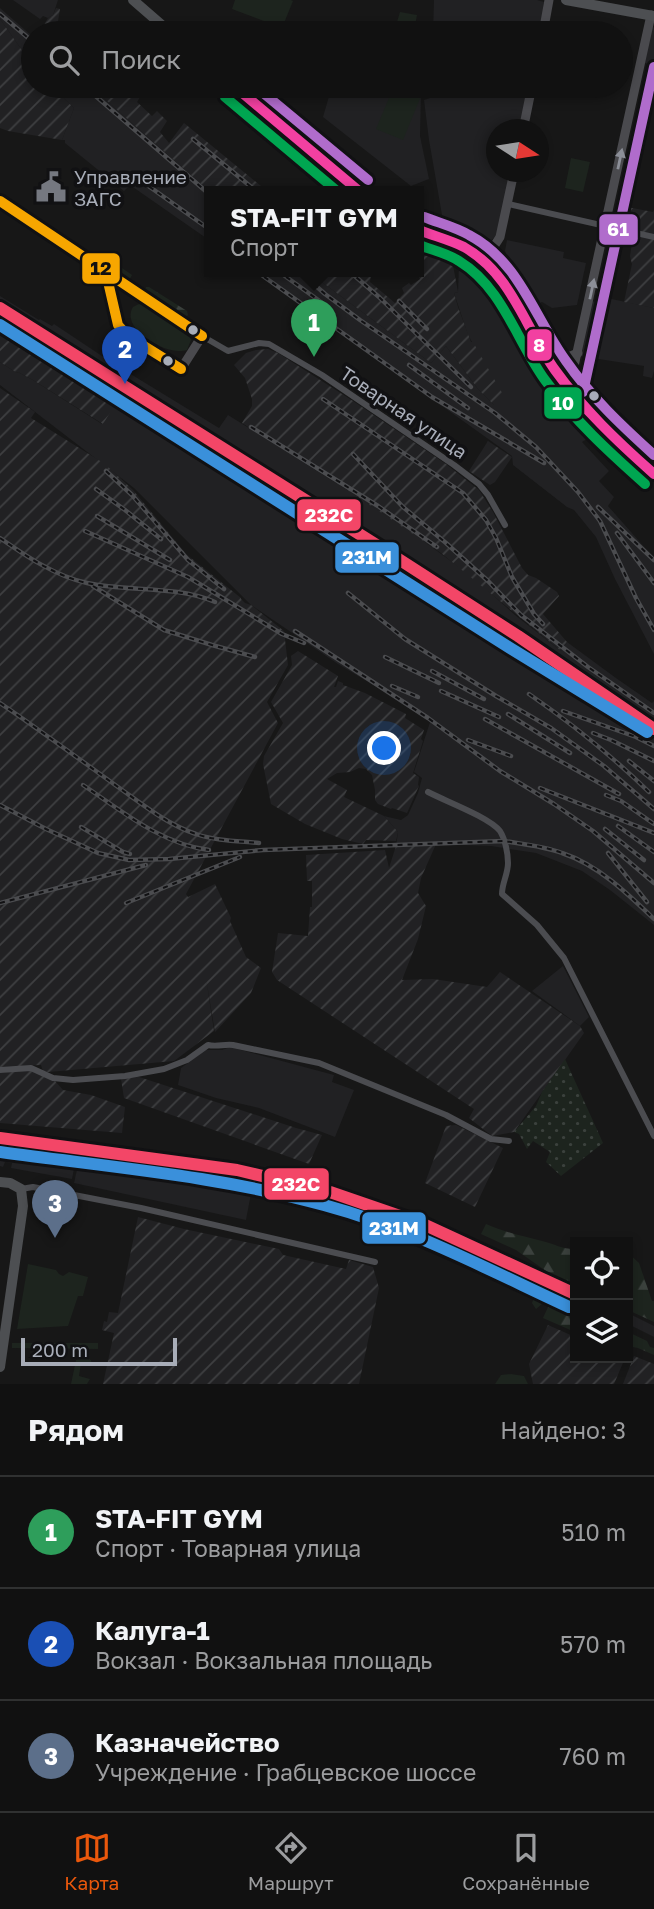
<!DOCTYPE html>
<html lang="ru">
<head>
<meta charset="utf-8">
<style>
  body { margin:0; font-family:"Golos Text",sans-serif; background:#1a1a1a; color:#f1f3f6 }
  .controls { position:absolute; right:21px; bottom:21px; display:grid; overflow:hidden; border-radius:0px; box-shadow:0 4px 10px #0003 }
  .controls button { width:63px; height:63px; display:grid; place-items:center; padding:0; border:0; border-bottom:2px solid #303131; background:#111; color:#f1f3f6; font:35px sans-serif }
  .compass { position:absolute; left:486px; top:119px; width:63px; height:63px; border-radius:50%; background:#111; box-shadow:0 4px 10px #0003; rotate:102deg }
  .scale { position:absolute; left:21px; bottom:18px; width:156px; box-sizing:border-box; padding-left:7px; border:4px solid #a8adb8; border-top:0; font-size:19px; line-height:24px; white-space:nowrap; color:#a8adb8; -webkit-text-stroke:5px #111113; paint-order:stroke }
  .you { position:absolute; left:385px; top:749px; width:24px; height:24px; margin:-18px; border:5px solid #fff; border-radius:50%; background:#1a73e8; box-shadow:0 0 0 10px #1a73e833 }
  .badge { display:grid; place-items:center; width:46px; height:46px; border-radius:50%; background:#ea580c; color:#fff; font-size:23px; font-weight:700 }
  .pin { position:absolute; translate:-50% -58px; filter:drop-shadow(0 2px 4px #0008) }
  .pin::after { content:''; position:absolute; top:37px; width:24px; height:21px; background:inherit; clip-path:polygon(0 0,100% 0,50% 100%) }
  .popup { position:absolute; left:204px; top:186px; width:220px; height:91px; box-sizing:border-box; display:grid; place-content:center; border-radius:0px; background:#111; filter:drop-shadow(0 2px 5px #0005); font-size:23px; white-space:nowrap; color:#9c9d9f }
  .popup b { font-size:26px; color:#f1f3f6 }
  .popup::after { content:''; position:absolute; left:50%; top:100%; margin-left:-14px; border:14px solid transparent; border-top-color:#111 }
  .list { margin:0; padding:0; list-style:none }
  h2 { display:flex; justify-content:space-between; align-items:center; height:91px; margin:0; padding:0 28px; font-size:30px }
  h2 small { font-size:23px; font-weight:400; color:#9c9d9f }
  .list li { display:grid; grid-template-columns:46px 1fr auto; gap:21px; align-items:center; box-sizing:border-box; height:112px; padding:0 28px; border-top:2px solid #303131 }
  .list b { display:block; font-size:26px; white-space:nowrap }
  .list p { margin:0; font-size:23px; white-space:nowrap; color:#9c9d9f }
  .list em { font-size:23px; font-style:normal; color:#9c9d9f }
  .icon { flex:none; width:38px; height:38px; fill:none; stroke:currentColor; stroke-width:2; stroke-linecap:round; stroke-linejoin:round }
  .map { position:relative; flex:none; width:654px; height:1384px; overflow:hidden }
  .search { position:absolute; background:#111; box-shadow:0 4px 10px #0003; left:21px; right:21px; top:21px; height:77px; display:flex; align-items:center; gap:18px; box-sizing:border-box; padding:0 24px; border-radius:38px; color:#9c9d9f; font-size:26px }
  .sheet { height:427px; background:#111 }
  nav { display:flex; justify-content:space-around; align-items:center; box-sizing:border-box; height:98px; border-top:2px solid #303131; background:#111; font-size:19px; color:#9c9d9f }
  nav a { display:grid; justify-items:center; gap:4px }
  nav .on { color:#ea580c }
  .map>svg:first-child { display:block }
  .built { fill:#212123 }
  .industrial { fill:url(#industrial-furrows) }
  .green { fill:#1d241e }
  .forest { fill:url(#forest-firs) }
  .garden { fill:url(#garden-dots) }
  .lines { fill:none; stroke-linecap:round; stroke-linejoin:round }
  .street { stroke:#4b4c50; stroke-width:6 }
  .secondary { stroke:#4a4a4e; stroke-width:9 }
  .primary { stroke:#4d4f52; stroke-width:10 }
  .rail-casing { stroke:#4b4c4f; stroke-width:4.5 }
  .rail { stroke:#111113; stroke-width:2; stroke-dasharray:5; stroke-linecap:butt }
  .bus-1-casing { stroke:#111113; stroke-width:16 }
  .bus-2-casing { stroke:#111113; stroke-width:16 }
  .bus-3-casing { stroke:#111113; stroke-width:16 }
  .bus-4-casing { stroke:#111113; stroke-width:16 }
  .bus-1 { stroke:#f240a1; stroke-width:10 }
  .bus-2 { stroke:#00a651; stroke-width:10 }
  .bus-3 { stroke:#b06ccc; stroke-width:10 }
  .bus-4 { stroke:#f7a600; stroke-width:10 }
  .rail-1-casing { stroke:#111113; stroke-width:18 }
  .rail-2-casing { stroke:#111113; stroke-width:18 }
  .rail-1 { stroke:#f34667; stroke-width:12 }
  .rail-2 { stroke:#3a90db; stroke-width:12 }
  .oneway { fill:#8c8f98 }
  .bus-dot { fill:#a8adb8; stroke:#111113; stroke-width:2.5 }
  .labels { text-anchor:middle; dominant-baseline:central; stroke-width:7; stroke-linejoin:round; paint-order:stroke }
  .poi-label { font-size:19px; fill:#a8adb8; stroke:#111113; text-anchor:start }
  .street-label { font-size:19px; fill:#a8adb8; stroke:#111113 }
  .line-badge { stroke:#111113; stroke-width:2.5 }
  .badge-label { font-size:19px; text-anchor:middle; font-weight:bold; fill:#fff }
  .pale-badge-label { font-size:19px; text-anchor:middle; font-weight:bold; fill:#111 }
</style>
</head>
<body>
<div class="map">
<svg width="654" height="1384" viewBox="0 0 654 1384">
  <defs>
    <pattern id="industrial-furrows" width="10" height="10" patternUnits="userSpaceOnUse" patternTransform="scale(1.75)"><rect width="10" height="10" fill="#212123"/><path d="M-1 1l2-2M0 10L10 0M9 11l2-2" fill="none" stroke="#3e3f41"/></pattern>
    <pattern id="forest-firs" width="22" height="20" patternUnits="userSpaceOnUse" patternTransform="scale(1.75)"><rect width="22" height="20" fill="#1d241e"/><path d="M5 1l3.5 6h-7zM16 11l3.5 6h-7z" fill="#3b413d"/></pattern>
    <pattern id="garden-dots" width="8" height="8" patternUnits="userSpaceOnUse" patternTransform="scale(1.75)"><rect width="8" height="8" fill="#1d241e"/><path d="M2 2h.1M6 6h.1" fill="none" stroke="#3b413d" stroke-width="1.8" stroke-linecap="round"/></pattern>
  </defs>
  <rect width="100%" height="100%" fill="#171717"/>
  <g class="built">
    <polygon points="13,0 58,0 53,15 48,18 43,16 40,19"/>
    <polygon points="434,0 537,0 544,2 541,33 433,33"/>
    <polygon points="0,8 33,37 33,66 0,19"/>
    <polygon points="654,27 654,65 644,63 652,28"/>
    <polygon points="51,86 90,86 209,191 209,240 130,185 124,191 65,143 65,140 62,140 74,108"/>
    <polygon points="332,86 404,86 421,93 420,136 429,179 411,186 323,117"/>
    <polygon points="431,86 530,86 521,129 496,130 496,172 513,172 500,231 487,245 446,238 429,140 424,100 430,98"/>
    <polygon points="507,240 564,252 563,258 586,263 577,305 552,308 542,302 529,309 505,251"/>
    <polygon points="462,253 482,266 503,289 550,371 564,391 597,430 596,433 582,442 609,471 599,481 614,497 608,506 654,558 654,654 615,579 596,537 574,510 567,507 513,465 512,456 253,271 307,271 431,363 446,346 478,389 494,405 476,349 468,335 454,293 458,292 459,264"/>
    <polygon points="0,296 39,320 40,319 52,326 54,324 111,362 219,428 228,415 346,489 414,534 474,578 515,615 561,651 567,642 616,678 652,703 654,701 654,925 610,890 582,871 536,853 491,846 436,844 396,846 398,832 384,816 401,820 408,815 418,793 422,778 414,772 430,722 380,689 338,664 251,605 134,488 0,385 0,362 17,373 18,372 33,380 102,424 97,389 21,340 0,329"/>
    <polygon points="607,298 654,308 654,371 652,378 643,376 644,366 579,356 592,301 606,305"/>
    <polygon points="563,966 589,1017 580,1026 532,991"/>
    <polygon points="230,1047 334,1075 332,1082 354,1090 335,1137 259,1108 216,1098 178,1085 181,1068 205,1050 222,1050"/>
    <polygon points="0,1134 238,1166 306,1181 381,1202 469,1239 575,1289 575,1300 465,1249 376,1214 303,1191 237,1176 0,1143"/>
    <polygon points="0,1145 76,1158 72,1179 11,1168 12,1163 5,1162 3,1167 0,1166"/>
    <polygon points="80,1156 253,1183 246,1220 74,1183"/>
    <polygon points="628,1313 654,1326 654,1337 628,1324"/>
  </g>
  <g class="industrial">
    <polygon points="56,8 60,9 57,27 63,33 34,33 38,28 42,28 48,18 53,15"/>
    <polygon points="0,19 33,66 33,86 51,86 74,108 62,140 8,131 0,128"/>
    <polygon points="90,86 118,86 128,95 132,91 140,97 137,102 152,116 157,111 167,121 160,132 169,143 184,123 267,191 209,191"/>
    <polygon points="617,205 653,212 654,210 654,308 624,302 632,264 630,256 633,237 647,233 613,225"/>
    <polygon points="419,237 450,250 458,292 454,293 458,307 471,342 473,342 505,398 500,402 494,405 478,389 446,346 431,363 307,271 374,271 371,276 370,282 395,303 404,293 402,288 409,283 411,285 420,279 416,271 419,271"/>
    <polygon points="0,329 21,340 111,398 116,403 103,424 33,380 18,372 17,373 0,362"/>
    <polygon points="268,349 278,353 353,401 446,464 479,490 493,512 522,568 528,575 536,578 557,592 559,596 543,614 567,642 561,651 441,553 346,489 242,423 252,406 252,399 245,378 234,365 246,353 256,350"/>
    <polygon points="0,388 35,412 31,418 105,464 133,490 186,554 241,598 241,599 245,603 251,605 284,631 288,665 267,702 278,723 186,894 188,897 215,884 231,918 230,921 246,957 261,968 251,993 215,1032 206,978 214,1031 174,1061 48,1072 43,1071 41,1065 0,1067"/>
    <polygon points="488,441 512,457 495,482 490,485 469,471"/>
    <polygon points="298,651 338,676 334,687 336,687 338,681 343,683 343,685 365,693 406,714 405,718 424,730 421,739 423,741 413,773 419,777 418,785 419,786 407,813 392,808 391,809 378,804 375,800 375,790 372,775 366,769 359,768 350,772 337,773 327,779 347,790 344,797 384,816 398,832 396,841 366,840 363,844 342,839 305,824 271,804 263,764 264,756 283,723 271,702 292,665 291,656"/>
    <polygon points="436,844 421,878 418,893 426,906 418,939 402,980 433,979 487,987 500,972 580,1026 584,1033 514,1132 492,1136 469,1118 474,1109 277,980 272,972 278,933 308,936 310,907 312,907 312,881 307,881 306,855 385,850 389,868 396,846"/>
    <polygon points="30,1070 55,1081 63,1090 91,1095 125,1107 122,1133 0,1123 0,1073"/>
    <polygon points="136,1076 296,1128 322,1135 309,1164 124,1098 121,1079"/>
    <polygon points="456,1125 503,1148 475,1207 425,1183 446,1126"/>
    <polygon points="138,1217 184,1229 279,1249 283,1255 346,1269 349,1260 373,1267 379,1288 359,1384 103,1384 114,1333 102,1330 104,1321 107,1322 109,1312 118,1313"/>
    <polygon points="548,1325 575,1337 575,1358 625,1358 614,1384 533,1384 529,1364"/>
    <polygon points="634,1356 654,1364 654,1384 623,1384"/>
  </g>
  <g class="green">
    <polygon points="235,0 291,0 293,1 282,28 232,9"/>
    <polygon points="400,12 417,15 415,26 397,22"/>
    <polygon points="394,86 421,96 403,140 376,129"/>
    <polygon points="571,158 590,162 583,192 565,188"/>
    <path d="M139 304C154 306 187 326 191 340L187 350C168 357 119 329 133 307Z"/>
    <polygon points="28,1264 56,1270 59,1274 63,1276 69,1272 88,1277 83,1296 78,1296 68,1326 17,1329"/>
    <polygon points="12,1343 98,1343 98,1349 12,1348"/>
    <polygon points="86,1358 91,1360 92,1365 81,1363 79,1376 90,1379 87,1384 71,1384 76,1360"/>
    <polygon points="511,1374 524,1376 528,1384 495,1384 501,1375"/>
  </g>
  <g class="forest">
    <polygon points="106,257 132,275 129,280 125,279 104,264 103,261"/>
    <polygon points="146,287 149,287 187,311 188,315 186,317 145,290"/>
    <path d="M486 1224C504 1232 522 1236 542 1241 555 1244 561 1249 575 1249V1285L549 1273 516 1250 481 1234Z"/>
    <polygon points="628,1253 639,1263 652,1301 654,1301 654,1322 628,1310"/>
    <polygon points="536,1293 570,1310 575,1311 575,1332 543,1318 549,1305 543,1303 536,1309 532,1303"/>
    <polygon points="628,1332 647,1341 650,1347 654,1348 654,1355 638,1348 628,1346"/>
  </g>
  <polygon class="garden" points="565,1059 603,1143 561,1176 546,1162 550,1152 533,1141 527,1149 519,1134 514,1132 536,1106 542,1092"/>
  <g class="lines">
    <g class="street">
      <polyline points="508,204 654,237"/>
      <polyline points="202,336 228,351 259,343 269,344 322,375 454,465 479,484 488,495 505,525"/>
      <path d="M428 792C445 801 489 817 500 831 505 839 508 853 508 863 508 874 502 883 502 894L537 925 564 958 654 1136"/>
      <path d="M0 1070 31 1068 53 1078 73 1080 125 1076 164 1069 187 1060 208 1045C217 1047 224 1044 233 1045L319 1063 446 1115 491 1139 509 1141"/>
      <polyline points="21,1189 33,1187 141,1208 375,1262"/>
    </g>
    <g class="secondary">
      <polyline points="543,33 549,0"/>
      <polyline points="523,130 532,86"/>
      <polyline points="0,201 202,336 181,369 128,336 118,325 106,273"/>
      <polyline points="484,262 500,237 514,172"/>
      <polyline points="551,364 578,353"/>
      <polyline points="569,389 651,15"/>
    </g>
    <g class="primary">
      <polyline points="133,0 171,33"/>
      <polyline points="566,0 654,16"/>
      <polyline points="234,86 359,191"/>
      <path d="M419 230C435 237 453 240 468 250 508 273 524 319 546 356 552 367 560 377 568 387 592 419 624 447 654 474"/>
      <polyline points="0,1182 10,1183 21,1189 23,1206 0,1367"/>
    </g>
    <g class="rail-casing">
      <g id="rail">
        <polyline points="0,14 33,42"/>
        <polyline points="84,86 209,194"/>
        <polyline points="193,139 256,191"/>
        <polyline points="133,175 209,229"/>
        <polyline points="256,271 432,397 544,463"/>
        <polyline points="278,271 321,302"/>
        <polyline points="299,271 325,294 360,320 495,413 536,447 578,492 600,521 636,598 654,630"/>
        <polyline points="349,271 379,297 471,387"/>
        <polyline points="399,301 427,329"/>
        <polyline points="409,365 468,408"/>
        <polyline points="127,381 447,583 518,636"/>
        <polyline points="323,399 463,493 486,520 496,538 512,577 534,614 543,624"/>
        <polyline points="251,427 378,506 437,547"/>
        <polyline points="353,454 403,507 446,543 488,581 521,615 588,667 654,713"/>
        <polyline points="106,471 132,495 188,560 224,589"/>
        <polyline points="96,489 125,510 161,539"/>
        <polyline points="598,507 654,560"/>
        <polyline points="97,516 170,560"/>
        <polyline points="85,531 188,577 282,634 304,643"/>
        <polyline points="617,533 654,583"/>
        <path d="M0 538C26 556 55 576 87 583 129 592 175 585 215 602"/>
        <polyline points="93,586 164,630 212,645 255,657"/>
        <polyline points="348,593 405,639 496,696 551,728 604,766 654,809"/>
        <polyline points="295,631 428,718 500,771 554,804 593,831 654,883"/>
        <polyline points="385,657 439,683"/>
        <polyline points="432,671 484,699"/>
        <polyline points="392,686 418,697"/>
        <polyline points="441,691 499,717"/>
        <path d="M529 694C571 723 612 756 649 792"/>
        <path d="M0 703C40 730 79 759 118 787 142 804 168 825 196 834 216 841 238 841 259 843"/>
        <polyline points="563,711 636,737 654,746"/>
        <polyline points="508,714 570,753"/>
        <polyline points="485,719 619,794"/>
        <polyline points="593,733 611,740 654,761"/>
        <polyline points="468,740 511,756"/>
        <polyline points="629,761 654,781"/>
        <path d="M83 785C122 811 161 844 209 850"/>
        <polyline points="540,788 654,833"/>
        <polyline points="606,795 621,801 654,824"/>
        <path d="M0 805 46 829 98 853 129 860 169 859 263 850 504 841C523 844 544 846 562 853 598 865 627 893 654 919"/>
        <polyline points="618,826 654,852"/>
        <polyline points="81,827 123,852 130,854"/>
        <polyline points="605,829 644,860"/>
        <polyline points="608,853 647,902"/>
        <polyline points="0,903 146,865"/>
        <polyline points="126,903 240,857"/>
      </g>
    </g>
    <use href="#rail" class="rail"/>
    <g class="bus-1-casing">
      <g id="bus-1">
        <polyline points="234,86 359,191"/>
        <path d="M419 230C434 236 450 240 464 247 512 274 525 328 555 370 583 409 618 442 654 474"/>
      </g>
    </g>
    <g class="bus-2-casing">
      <g id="bus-2">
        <polyline points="225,97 337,191"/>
        <path d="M419 245C432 250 447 253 459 261 503 288 516 340 545 380 574 420 609 452 645 484"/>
      </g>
    </g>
    <g class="bus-3-casing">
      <g id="bus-3">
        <polyline points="255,86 368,180"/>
        <path d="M424 217C439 223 455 227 469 235 520 262 534 317 566 361 591 397 622 426 654 455"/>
        <polyline points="583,392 654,67"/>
      </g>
    </g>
    <g class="bus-4-casing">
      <g id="bus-4">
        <polyline points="0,201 202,336"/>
        <polyline points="106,273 118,325 128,336 181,369"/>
      </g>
    </g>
    <use href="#bus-1" class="bus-1"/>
    <use href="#bus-2" class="bus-2"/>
    <use href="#bus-3" class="bus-3"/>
    <use href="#bus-4" class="bus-4"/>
    <g class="rail-1-casing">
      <g id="rail-1">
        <polyline points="0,308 383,549 518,636 654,729"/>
        <polyline points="0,1138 237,1170 330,1192 423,1224 575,1294"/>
      </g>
    </g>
    <g class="rail-2-casing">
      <g id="rail-2">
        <polyline points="0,325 510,648 647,732"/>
        <path d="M0 1152C108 1167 219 1176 324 1205 410 1228 489 1270 569 1307"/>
      </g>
    </g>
    <use href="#rail-1" class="rail-1"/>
    <use href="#rail-2" class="rail-2"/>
  </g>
  <defs><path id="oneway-solid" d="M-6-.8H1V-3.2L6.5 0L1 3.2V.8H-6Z" transform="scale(1.75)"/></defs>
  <g class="oneway">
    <use href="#oneway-solid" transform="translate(620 159) rotate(-78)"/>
    <use href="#oneway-solid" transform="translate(592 289) rotate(-78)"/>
  </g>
  <defs>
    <g id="civic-bare" transform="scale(2.415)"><path d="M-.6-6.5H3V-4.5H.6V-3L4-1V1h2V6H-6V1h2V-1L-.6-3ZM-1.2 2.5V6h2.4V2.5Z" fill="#757880" stroke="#111113" stroke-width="2.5" paint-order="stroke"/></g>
  </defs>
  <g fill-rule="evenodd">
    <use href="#civic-bare" x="51" y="187"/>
  </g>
  <g class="bus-dot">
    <circle cx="193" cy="330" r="6"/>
    <circle cx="168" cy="361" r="6"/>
    <circle cx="594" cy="396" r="6"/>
  </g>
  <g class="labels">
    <g class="poi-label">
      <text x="74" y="176">Управление<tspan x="74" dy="22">ЗАГС</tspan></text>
    </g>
    <g class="street-label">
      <text transform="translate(404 412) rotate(34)">Товарная улица</text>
    </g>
  </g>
  <g class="line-badge">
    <rect x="598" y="213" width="41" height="33" rx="7" fill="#b06ccc"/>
    <rect x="81" y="252" width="40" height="33" rx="7" fill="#f7a600"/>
    <rect x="526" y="328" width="27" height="34" rx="7" fill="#f240a1"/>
    <rect x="543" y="386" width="40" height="34" rx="7" fill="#00a651"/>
    <rect x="296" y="498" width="66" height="34" rx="7" fill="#f34667"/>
    <rect x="334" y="541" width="66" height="33" rx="7" fill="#3a90db"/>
    <rect x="263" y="1167" width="67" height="34" rx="7" fill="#f34667"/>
    <rect x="361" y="1211" width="66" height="34" rx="7" fill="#3a90db"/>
  </g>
  <g class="badge-label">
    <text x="618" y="236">61</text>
    <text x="539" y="352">8</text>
    <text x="563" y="410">10</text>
    <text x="329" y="522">232C</text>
    <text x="367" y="564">231М</text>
    <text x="296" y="1191">232C</text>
    <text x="394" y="1235">231М</text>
  </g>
  <g class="pale-badge-label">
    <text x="101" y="275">12</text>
  </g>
</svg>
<div class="controls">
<button><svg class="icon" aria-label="locate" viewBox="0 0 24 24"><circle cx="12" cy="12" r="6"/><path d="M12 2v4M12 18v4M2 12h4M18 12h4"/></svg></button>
<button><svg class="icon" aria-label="layers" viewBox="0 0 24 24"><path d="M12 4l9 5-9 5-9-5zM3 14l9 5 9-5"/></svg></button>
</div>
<svg class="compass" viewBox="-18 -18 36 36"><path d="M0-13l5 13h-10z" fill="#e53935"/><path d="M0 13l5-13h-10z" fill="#9c9d9f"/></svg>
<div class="scale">200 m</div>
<div class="you"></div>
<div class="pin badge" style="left:314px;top:357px;background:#2e9e5b">1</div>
<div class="popup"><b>STA-FIT GYM</b>Спорт</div>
<div class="pin badge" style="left:125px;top:384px;background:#1a4fb4">2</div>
<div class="pin badge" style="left:55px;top:1238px;background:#5c6f8a">3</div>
<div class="search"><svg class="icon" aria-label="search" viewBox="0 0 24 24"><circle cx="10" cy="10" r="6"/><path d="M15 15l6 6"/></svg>Поиск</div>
</div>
<section class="sheet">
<h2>Рядом<small>Найдено: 3</small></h2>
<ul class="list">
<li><span class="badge" style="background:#2e9e5b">1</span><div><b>STA-FIT GYM</b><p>Спорт · Товарная улица</p></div><em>510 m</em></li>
<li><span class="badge" style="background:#1a4fb4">2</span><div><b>Калуга-1</b><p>Вокзал · Вокзальная площадь</p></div><em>570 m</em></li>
<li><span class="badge" style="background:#5c6f8a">3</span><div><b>Казначейство</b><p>Учреждение · Грабцевское шоссе</p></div><em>760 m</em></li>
</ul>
</section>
<nav>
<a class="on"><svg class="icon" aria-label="map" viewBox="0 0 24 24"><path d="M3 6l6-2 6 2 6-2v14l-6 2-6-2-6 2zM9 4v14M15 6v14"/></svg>Карта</a>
<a><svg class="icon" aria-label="directions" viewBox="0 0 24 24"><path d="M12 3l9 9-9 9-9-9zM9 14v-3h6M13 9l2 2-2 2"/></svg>Маршрут</a>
<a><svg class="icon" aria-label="saved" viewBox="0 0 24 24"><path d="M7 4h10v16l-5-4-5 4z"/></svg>Сохранённые</a>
</nav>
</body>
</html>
